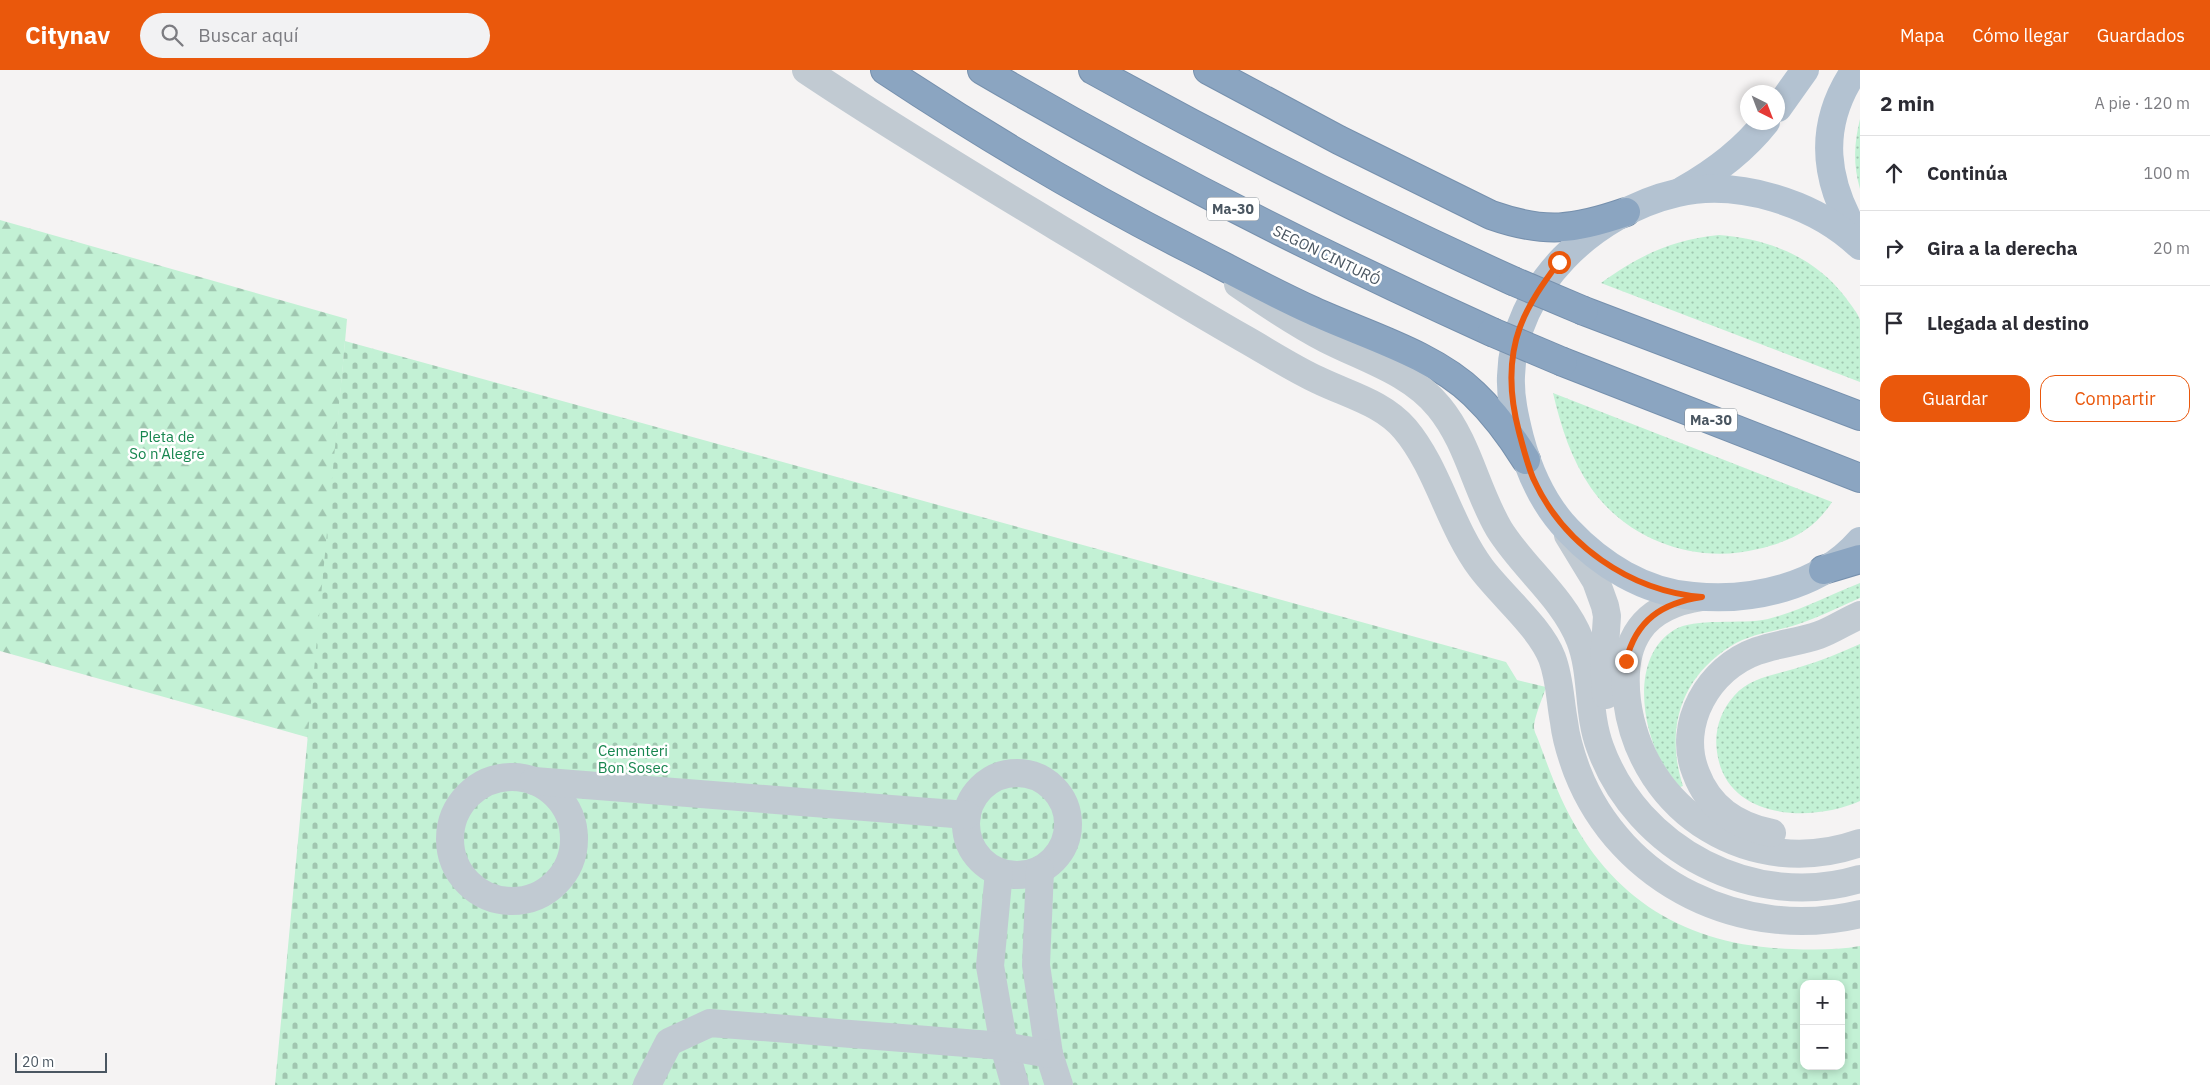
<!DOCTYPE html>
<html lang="es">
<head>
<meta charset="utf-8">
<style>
  body { margin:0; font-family:"IBM Plex Sans",sans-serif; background:#f2f2f3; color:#2b2b33 }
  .controls { position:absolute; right:15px; bottom:15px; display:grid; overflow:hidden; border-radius:10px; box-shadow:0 2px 8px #0003 }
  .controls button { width:45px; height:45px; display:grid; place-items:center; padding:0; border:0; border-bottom:1px solid #e1e1e2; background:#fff; color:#2b2b33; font:25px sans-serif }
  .compass { position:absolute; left:1740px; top:15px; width:45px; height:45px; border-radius:50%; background:#fff; box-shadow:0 2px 8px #0003; rotate:138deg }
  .scale { position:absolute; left:15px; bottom:12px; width:92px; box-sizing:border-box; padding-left:5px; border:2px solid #4a5661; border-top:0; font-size:14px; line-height:18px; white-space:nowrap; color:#4a5661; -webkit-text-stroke:4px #fff; paint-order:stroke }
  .stop { position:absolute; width:15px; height:15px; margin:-11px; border:4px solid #ea580c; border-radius:50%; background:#fff }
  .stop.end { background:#ea580c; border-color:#fff; box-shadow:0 1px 5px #0008 }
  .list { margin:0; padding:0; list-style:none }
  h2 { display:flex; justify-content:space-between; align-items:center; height:65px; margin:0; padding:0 20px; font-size:21px }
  h2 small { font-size:16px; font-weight:400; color:#7c7c81 }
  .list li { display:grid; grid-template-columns:32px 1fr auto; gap:15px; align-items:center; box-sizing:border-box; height:75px; padding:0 20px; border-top:1px solid #e1e1e2 }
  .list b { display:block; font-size:19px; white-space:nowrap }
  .list em { font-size:16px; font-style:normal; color:#7c7c81 }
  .actions { display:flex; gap:10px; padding:15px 20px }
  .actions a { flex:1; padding:11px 0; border:1px solid #ea580c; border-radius:15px; text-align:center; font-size:18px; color:#ea580c }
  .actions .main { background:#ea580c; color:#fff }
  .icon { flex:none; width:28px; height:28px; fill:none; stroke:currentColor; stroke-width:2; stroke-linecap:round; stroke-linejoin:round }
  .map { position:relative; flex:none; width:1860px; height:1015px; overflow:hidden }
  header { display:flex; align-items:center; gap:30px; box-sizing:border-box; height:70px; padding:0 25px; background:#ea580c; color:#fff }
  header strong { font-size:24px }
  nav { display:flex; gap:28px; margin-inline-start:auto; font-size:18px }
  .search { width:350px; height:45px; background:#f2f2f3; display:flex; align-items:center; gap:12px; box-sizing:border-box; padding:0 18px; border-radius:28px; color:#7c7c81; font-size:19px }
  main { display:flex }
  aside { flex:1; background:#fff }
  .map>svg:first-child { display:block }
  .grass { fill:url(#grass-dots) }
  .forest { fill:url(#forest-firs) }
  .cemetery { fill:url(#cemetery-stones); fill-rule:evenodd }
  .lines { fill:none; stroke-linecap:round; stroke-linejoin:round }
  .highway-casing { stroke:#7690ad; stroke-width:30 }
  .minor { stroke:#c1cad2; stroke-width:28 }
  .major { stroke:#b3c2d1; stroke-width:28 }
  .highway { stroke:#8ba5c1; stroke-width:28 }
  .highway-bridge-casing { stroke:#7690ad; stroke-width:30; stroke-linecap:butt }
  .highway-bridge { stroke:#8ba5c1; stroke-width:28 }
  .route { stroke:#ea580c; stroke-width:6 }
  .labels { text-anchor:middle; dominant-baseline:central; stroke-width:5; stroke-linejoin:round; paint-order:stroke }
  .shield { fill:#fff; stroke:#808990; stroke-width:1 }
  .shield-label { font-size:14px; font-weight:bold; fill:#4a5661 }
  .street-label { font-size:15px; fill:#4a5661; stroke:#fff }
  .park-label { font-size:15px; fill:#17864f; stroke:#fff }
</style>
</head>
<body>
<header>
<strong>Citynav</strong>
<div class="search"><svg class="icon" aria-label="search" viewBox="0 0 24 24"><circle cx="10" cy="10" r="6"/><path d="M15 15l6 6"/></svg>Buscar aquí</div>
<nav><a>Mapa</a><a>Cómo llegar</a><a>Guardados</a></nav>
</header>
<main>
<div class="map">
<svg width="1860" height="1015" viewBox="0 0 1860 1015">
  <defs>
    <pattern id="grass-dots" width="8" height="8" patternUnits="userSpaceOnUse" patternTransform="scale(1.25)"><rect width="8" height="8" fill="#c3f1d5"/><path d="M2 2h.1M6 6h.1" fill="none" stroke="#a0c6b0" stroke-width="1.8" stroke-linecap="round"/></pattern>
    <pattern id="forest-firs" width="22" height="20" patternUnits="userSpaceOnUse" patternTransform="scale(1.25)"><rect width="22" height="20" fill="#c3f1d5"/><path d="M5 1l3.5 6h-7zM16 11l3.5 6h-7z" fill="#a0c6b0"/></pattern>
    <pattern id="cemetery-stones" width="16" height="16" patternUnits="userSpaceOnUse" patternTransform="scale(1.25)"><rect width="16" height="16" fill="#c3f1d5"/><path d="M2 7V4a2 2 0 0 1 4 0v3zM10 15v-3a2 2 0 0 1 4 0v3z" fill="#a0c6b0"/></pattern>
  </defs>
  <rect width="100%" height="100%" fill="#f5f3f3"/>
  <g class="grass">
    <path d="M1860 49V119C1853 95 1854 73 1860 49Z"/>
    <path d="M1719 165C1769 169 1815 187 1846 228 1850 234 1858 243 1860 250 1860 262 1860 298 1860 312L1601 213C1640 185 1671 170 1719 165Z"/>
    <path d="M1553 323 1832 432C1813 461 1791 471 1758 479 1696 495 1627 470 1591 418 1571 389 1561 357 1553 323Z"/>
    <path d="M1860 513V528C1837 538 1813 550 1789 557 1770 562 1748 565 1731 576 1680 608 1665 660 1683 716L1680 717C1673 708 1665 699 1660 689 1641 652 1632 586 1674 560 1695 547 1740 555 1768 549 1800 541 1829 525 1860 513Z"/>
    <path d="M1860 574V731C1811 753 1726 750 1717 682 1714 661 1720 642 1734 626 1751 606 1777 605 1800 597 1820 591 1840 583 1860 574Z"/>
  </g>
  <polygon class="forest" points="0,150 347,249 310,668 0,581"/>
  <path class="cemetery" d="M345 271 1506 592 1517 610 1546 617C1543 627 1534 648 1534 657 1534 662 1538 668 1539 672 1546 691 1553 710 1561 728 1606 827 1684 876 1792 879 1814 880 1838 880 1860 876V1015H275ZM1804 914H1841V996H1804Z"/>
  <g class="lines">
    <g class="highway-casing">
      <g id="highway">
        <path d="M885 0C983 65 1086 126 1190 179 1231 200 1271 222 1313 241 1365 265 1433 284 1474 324 1495 344 1511 366 1526 390"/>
        <path d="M982 0C1148 97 1317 183 1492 262"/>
        <path d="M1093 0C1230 76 1370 146 1513 211"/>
        <path d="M1208 0 1339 70 1491 145C1545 164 1574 160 1626 142"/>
        <polyline points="1584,241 1860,346"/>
        <polyline points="1563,292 1860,408"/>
        <polyline points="1823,500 1860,489"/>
      </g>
    </g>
    <g class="minor">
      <path d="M806 0C888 55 973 106 1057 157 1119 194 1180 232 1243 268 1268 282 1292 298 1318 310 1349 325 1383 333 1405 359 1438 398 1449 455 1481 498 1502 526 1540 557 1552 588 1560 609 1560 631 1564 652 1566 669 1571 685 1577 701 1621 814 1744 872 1860 844"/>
      <path d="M1238 214C1267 234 1295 253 1326 269 1365 289 1411 302 1439 337 1468 372 1476 420 1499 459 1523 498 1563 527 1580 570 1593 603 1587 642 1600 677 1637 780 1754 841 1860 809"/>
      <polyline points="1568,465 1596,511 1605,536 1607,546 1604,591 1606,625"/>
      <path d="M1702 527C1641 536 1620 572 1627 631 1642 744 1753 811 1860 773"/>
      <circle cx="1017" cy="754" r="51"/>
      <circle cx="512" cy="769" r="62"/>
      <polyline points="534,711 967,745"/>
      <path d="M1772 763C1737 756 1709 738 1696 703 1676 654 1709 598 1757 581 1777 574 1799 572 1819 565 1833 560 1846 551 1860 545"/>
      <polyline points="1040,800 1036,895 1049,984 1059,1015"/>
      <polyline points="999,802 990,896 1004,976 1015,1015"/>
      <polyline points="647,1015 669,972 710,953 1004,976 1049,984"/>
    </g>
    <g class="major">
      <path d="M1855 0C1816 57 1824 114 1860 170"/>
      <polyline points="1778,38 1805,0"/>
      <path d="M1683 120C1715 102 1743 81 1766 52"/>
      <path d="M1860 176C1815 133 1738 109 1677 123 1594 142 1513 217 1511 306 1510 327 1515 348 1520 368 1529 402 1543 434 1568 460 1601 495 1644 522 1693 526 1751 532 1820 517 1860 471"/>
    </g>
    <use href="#highway" class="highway"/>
    <g class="highway-bridge-casing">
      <g id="highway-bridge">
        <polyline points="1513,211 1584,241"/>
        <polyline points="1492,262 1563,292"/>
      </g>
    </g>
    <use href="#highway-bridge" class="highway-bridge"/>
  </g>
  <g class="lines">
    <path class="route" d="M1559 192C1544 212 1529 233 1520 257 1508 290 1510 328 1519 362 1523 377 1527 393 1533 408 1563 475 1630 521 1702 527 1662 533 1636 550 1626 591"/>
  </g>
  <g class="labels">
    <g class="shield">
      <rect x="1207" y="127.5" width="52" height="23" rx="4"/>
      <rect x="1685" y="338.5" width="52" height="23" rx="4"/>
    </g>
    <g class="shield-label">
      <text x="1233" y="139">Ma-30</text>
      <text x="1711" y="350">Ma-30</text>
    </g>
    <g class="street-label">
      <text transform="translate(1327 185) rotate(26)">SEGON CINTURÓ</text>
    </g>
    <g class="park-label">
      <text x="167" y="366">Pleta de<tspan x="167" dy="17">So n'Alegre</tspan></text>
      <text x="633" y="680">Cementeri<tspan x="633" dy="17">Bon Sosec</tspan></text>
    </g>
  </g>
</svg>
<div class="controls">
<button>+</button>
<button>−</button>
</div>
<svg class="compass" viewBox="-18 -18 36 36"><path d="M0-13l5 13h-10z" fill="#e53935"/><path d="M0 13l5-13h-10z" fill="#7c7c81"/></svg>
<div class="scale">20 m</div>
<div class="stop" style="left:1559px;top:192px"></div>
<div class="stop end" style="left:1626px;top:591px"></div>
</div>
<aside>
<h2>2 min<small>A pie · 120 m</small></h2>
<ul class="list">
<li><svg class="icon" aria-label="ahead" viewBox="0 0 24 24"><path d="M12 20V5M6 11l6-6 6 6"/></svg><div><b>Continúa</b></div><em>100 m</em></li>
<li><svg class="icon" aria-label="right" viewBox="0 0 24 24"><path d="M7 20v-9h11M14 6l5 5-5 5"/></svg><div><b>Gira a la derecha</b></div><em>20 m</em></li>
<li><svg class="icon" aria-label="arrive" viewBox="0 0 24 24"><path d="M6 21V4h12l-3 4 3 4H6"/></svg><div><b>Llegada al destino</b></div></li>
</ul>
<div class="actions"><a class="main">Guardar</a><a>Compartir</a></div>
</aside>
</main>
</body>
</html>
